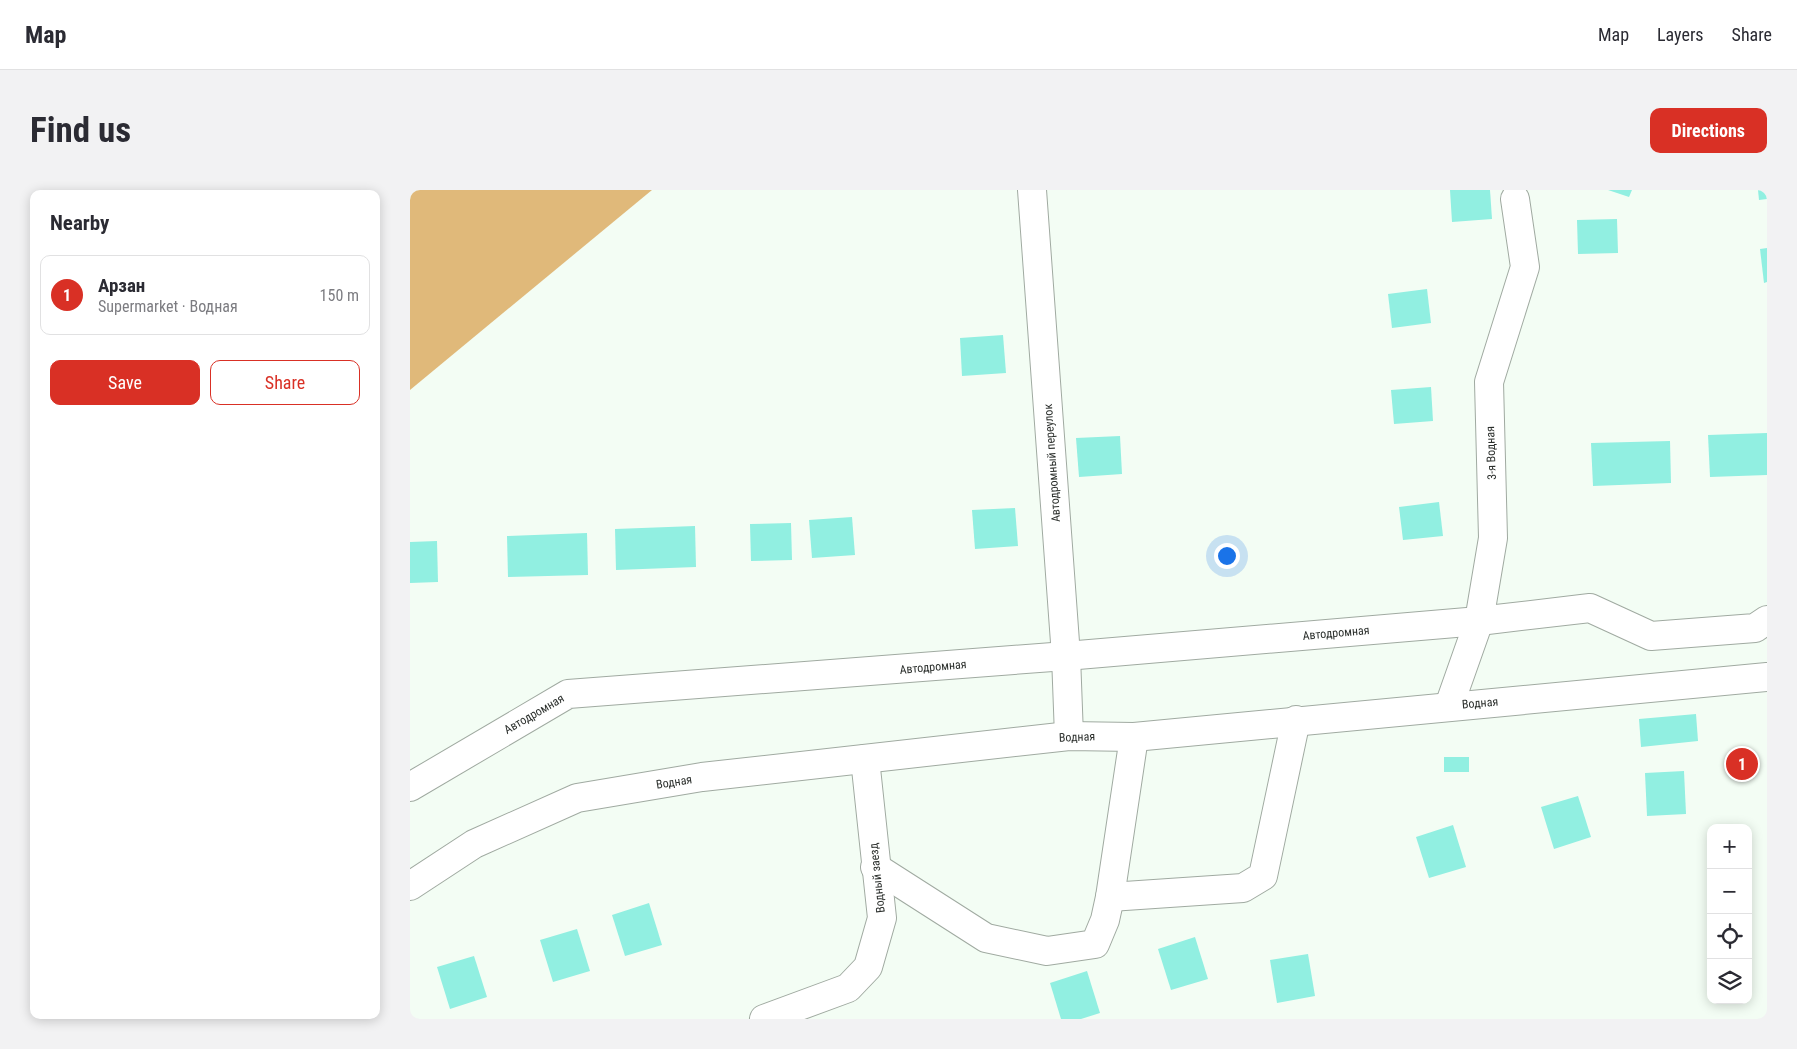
<!DOCTYPE html>
<html lang="en">
<head>
<meta charset="utf-8">
<style>
  body { margin:0; font-family:"Roboto Condensed",sans-serif; background:#f2f2f3; color:#2b2b33 }
  .controls { position:absolute; right:15px; bottom:15px; display:grid; overflow:hidden; border-radius:10px; box-shadow:0 2px 12px #0003 }
  .controls button { width:45px; height:45px; display:grid; place-items:center; padding:0; border:0; border-bottom:1px solid #e1e1e2; background:#fff; color:#2b2b33; font:25px sans-serif }
  .you { position:absolute; left:816px; top:365px; width:18px; height:18px; margin:-12px; border:4px solid #fff; border-radius:50%; background:#1a73e8; box-shadow:0 0 0 8px #1a73e833 }
  .badge { display:grid; place-items:center; width:32px; height:32px; border-radius:50%; background:#d93025; color:#fff; font-size:16px; font-weight:700 }
  .pin { position:absolute; translate:-50% -50%; border:2px solid #fff; box-shadow:0 1px 5px #0006 }
  .list { margin:0; padding:0; list-style:none }
  h2 { display:flex; justify-content:space-between; align-items:center; height:65px; margin:0; padding:0 20px; font-size:21px }
  h2 small { font-size:16px; font-weight:400; color:#7c7c81 }
  .list li { display:grid; grid-template-columns:32px 1fr auto; gap:15px; align-items:center; box-sizing:border-box; height:80px; margin:0 10px 10px; padding:0 10px; border:1px solid #e1e1e2; border-radius:10px }
  .list b { display:block; font-size:19px; white-space:nowrap }
  .list p { margin:0; font-size:16px; white-space:nowrap; color:#7c7c81 }
  .list em { font-size:16px; font-style:normal; color:#7c7c81 }
  .actions { display:flex; gap:10px; padding:15px 20px }
  .actions a { flex:1; padding:11px 0; border:1px solid #d93025; border-radius:10px; text-align:center; font-size:18px; color:#d93025 }
  .actions .main { background:#d93025; color:#fff }
  .icon { flex:none; width:28px; height:28px; fill:none; stroke:currentColor; stroke-width:2; stroke-linecap:round; stroke-linejoin:round }
  .map { position:relative; flex:none; width:1357px; height:829px; overflow:hidden; border-radius:10px }
  header { display:flex; align-items:center; gap:30px; box-sizing:border-box; height:70px; padding:0 25px; background:#fff; border-bottom:1px solid #e1e1e2 }
  header strong { font-size:24px }
  nav { display:flex; gap:28px; margin-inline-start:auto; font-size:18px }
  .intro { display:flex; align-items:center; justify-content:space-between; box-sizing:border-box; height:120px; padding:0 30px }
  h1 { margin:0; font-size:35px }
  .button { padding:12px 22px; border-radius:10px; background:#d93025; color:#fff; font-size:18px; font-weight:700 }
  main { display:flex; gap:30px; padding:0 30px }
  aside { flex:1; background:#fff; border-radius:10px; box-shadow:0 2px 12px #0003 }
  .map>svg:first-child { display:block }
  .forest { fill:#e0b97a }
  .building { fill:#91efe1 }
  .lines { fill:none; stroke-linecap:round; stroke-linejoin:round }
  .street-casing { stroke:#a0aaa1; stroke-width:30 }
  .secondary-casing { stroke:#a0aaa1; stroke-width:30 }
  .street { stroke:#fff; stroke-width:28 }
  .secondary { stroke:#fff; stroke-width:28 }
  .labels { text-anchor:middle; dominant-baseline:central; stroke-width:4.5; stroke-linejoin:round; paint-order:stroke }
  .street-label { font-size:12px; fill:#2b2f2c; stroke:#fff }
</style>
</head>
<body>
<header>
<strong>Map</strong>
<nav><a>Map</a><a>Layers</a><a>Share</a></nav>
</header>
<div class="intro"><h1>Find us</h1><a class="button">Directions</a></div>
<main>
<aside>
<h2>Nearby<small></small></h2>
<ul class="list">
<li><span class="badge">1</span><div><b>Арзан</b><p>Supermarket · Водная</p></div><em>150 m</em></li>
</ul>
<div class="actions"><a class="main">Save</a><a>Share</a></div>
</aside>
<div class="map">
<svg width="1357" height="829" viewBox="0 0 1357 829">
  <rect width="100%" height="100%" fill="#f3fdf4"/>
  <polygon class="forest" points="0,0 242,0 0,200"/>
  <g class="building">
    <polygon points="1040,0 1080,0 1082,29 1042,32"/>
    <polygon points="1198,0 1222,0 1219,7"/>
    <polygon points="1348,0 1357,0 1357,9 1349,10"/>
    <polygon points="1207,29 1208,63 1168,64 1167,30"/>
    <polygon points="1357,58 1357,92 1354,93 1350,59"/>
    <polygon points="1017,99 1021,133 982,138 978,104"/>
    <polygon points="593,145 596,183 552,186 550,148"/>
    <polygon points="1021,197 1023,231 984,234 981,200"/>
    <polygon points="1357,243 1357,285 1300,287 1298,245"/>
    <polygon points="710,246 712,284 669,287 666,248"/>
    <polygon points="1260,251 1261,293 1183,296 1181,253"/>
    <polygon points="1029,312 1033,346 993,350 989,317"/>
    <polygon points="605,318 608,356 565,359 562,320"/>
    <polygon points="442,327 445,365 402,368 399,330"/>
    <polygon points="381,333 382,370 341,371 340,334"/>
    <polygon points="285,336 286,377 206,380 205,339"/>
    <polygon points="177,343 178,385 98,387 97,346"/>
    <polygon points="27,351 28,392 0,393 0,352"/>
    <polygon points="1286,524 1288,551 1231,557 1229,529"/>
    <rect x="1034" y="567" width="25" height="15"/>
    <polygon points="1274,581 1276,624 1237,626 1235,583"/>
    <polygon points="1168,606 1181,647 1144,659 1131,617"/>
    <polygon points="1043,635 1056,677 1019,688 1006,647"/>
    <polygon points="239,713 252,755 215,766 202,725"/>
    <polygon points="167,739 180,781 143,792 130,750"/>
    <polygon points="785,747 798,789 761,800 748,759"/>
    <polygon points="898,764 905,806 867,813 860,770"/>
    <polygon points="64,766 77,807 40,819 27,777"/>
    <polygon points="677,781 690,823 671,829 651,829 640,793"/>
  </g>
  <g class="lines">
    <g class="street-casing">
      <g id="street">
        <polyline points="622,0 656,466 659,546"/>
        <polyline points="1039,516 1069,431 1083,348 1079,192 1115,77 1105,9"/>
        <polyline points="0,597 158,504 656,466 1069,431 1180,418 1241,446 1345,438 1357,430"/>
        <polyline points="465,677 576,748 637,761 685,754 695,730 700,707 724,547"/>
        <polyline points="700,707 833,698 853,686 886,530"/>
        <polyline points="354,829 438,798 458,777 472,728 455,569"/>
      </g>
    </g>
    <g class="secondary-casing">
      <polyline id="secondary" points="0,696 64,654 167,608 292,587 659,546 724,547 1357,487"/>
    </g>
    <use href="#street" class="street"/>
    <use href="#secondary" class="secondary"/>
  </g>
  <g class="labels">
    <g class="street-label">
      <text transform="translate(1081 263) rotate(-92)">3-я Водная</text>
      <text transform="translate(642 273) rotate(-94)">Автодромный переулок</text>
      <text transform="translate(926 443) rotate(-5)">Автодромная</text>
      <text transform="translate(523 477) rotate(-5)">Автодромная</text>
      <text transform="translate(1070 513) rotate(-5)">Водная</text>
      <text transform="translate(124 524) rotate(-30)">Автодромная</text>
      <text transform="translate(667 547) rotate(-2)">Водная</text>
      <text transform="translate(264 592) rotate(-9)">Водная</text>
      <text transform="translate(467 688) rotate(-96)">Водный заезд</text>
    </g>
  </g>
</svg>
<div class="controls">
<button>+</button>
<button>−</button>
<button><svg class="icon" aria-label="locate" viewBox="0 0 24 24"><circle cx="12" cy="12" r="6"/><path d="M12 2v4M12 18v4M2 12h4M18 12h4"/></svg></button>
<button><svg class="icon" aria-label="layers" viewBox="0 0 24 24"><path d="M12 4l9 5-9 5-9-5zM3 14l9 5 9-5"/></svg></button>
</div>
<div class="you"></div>
<div class="pin badge" style="left:1332px;top:574px">1</div>
</div>
</main>
</body>
</html>
